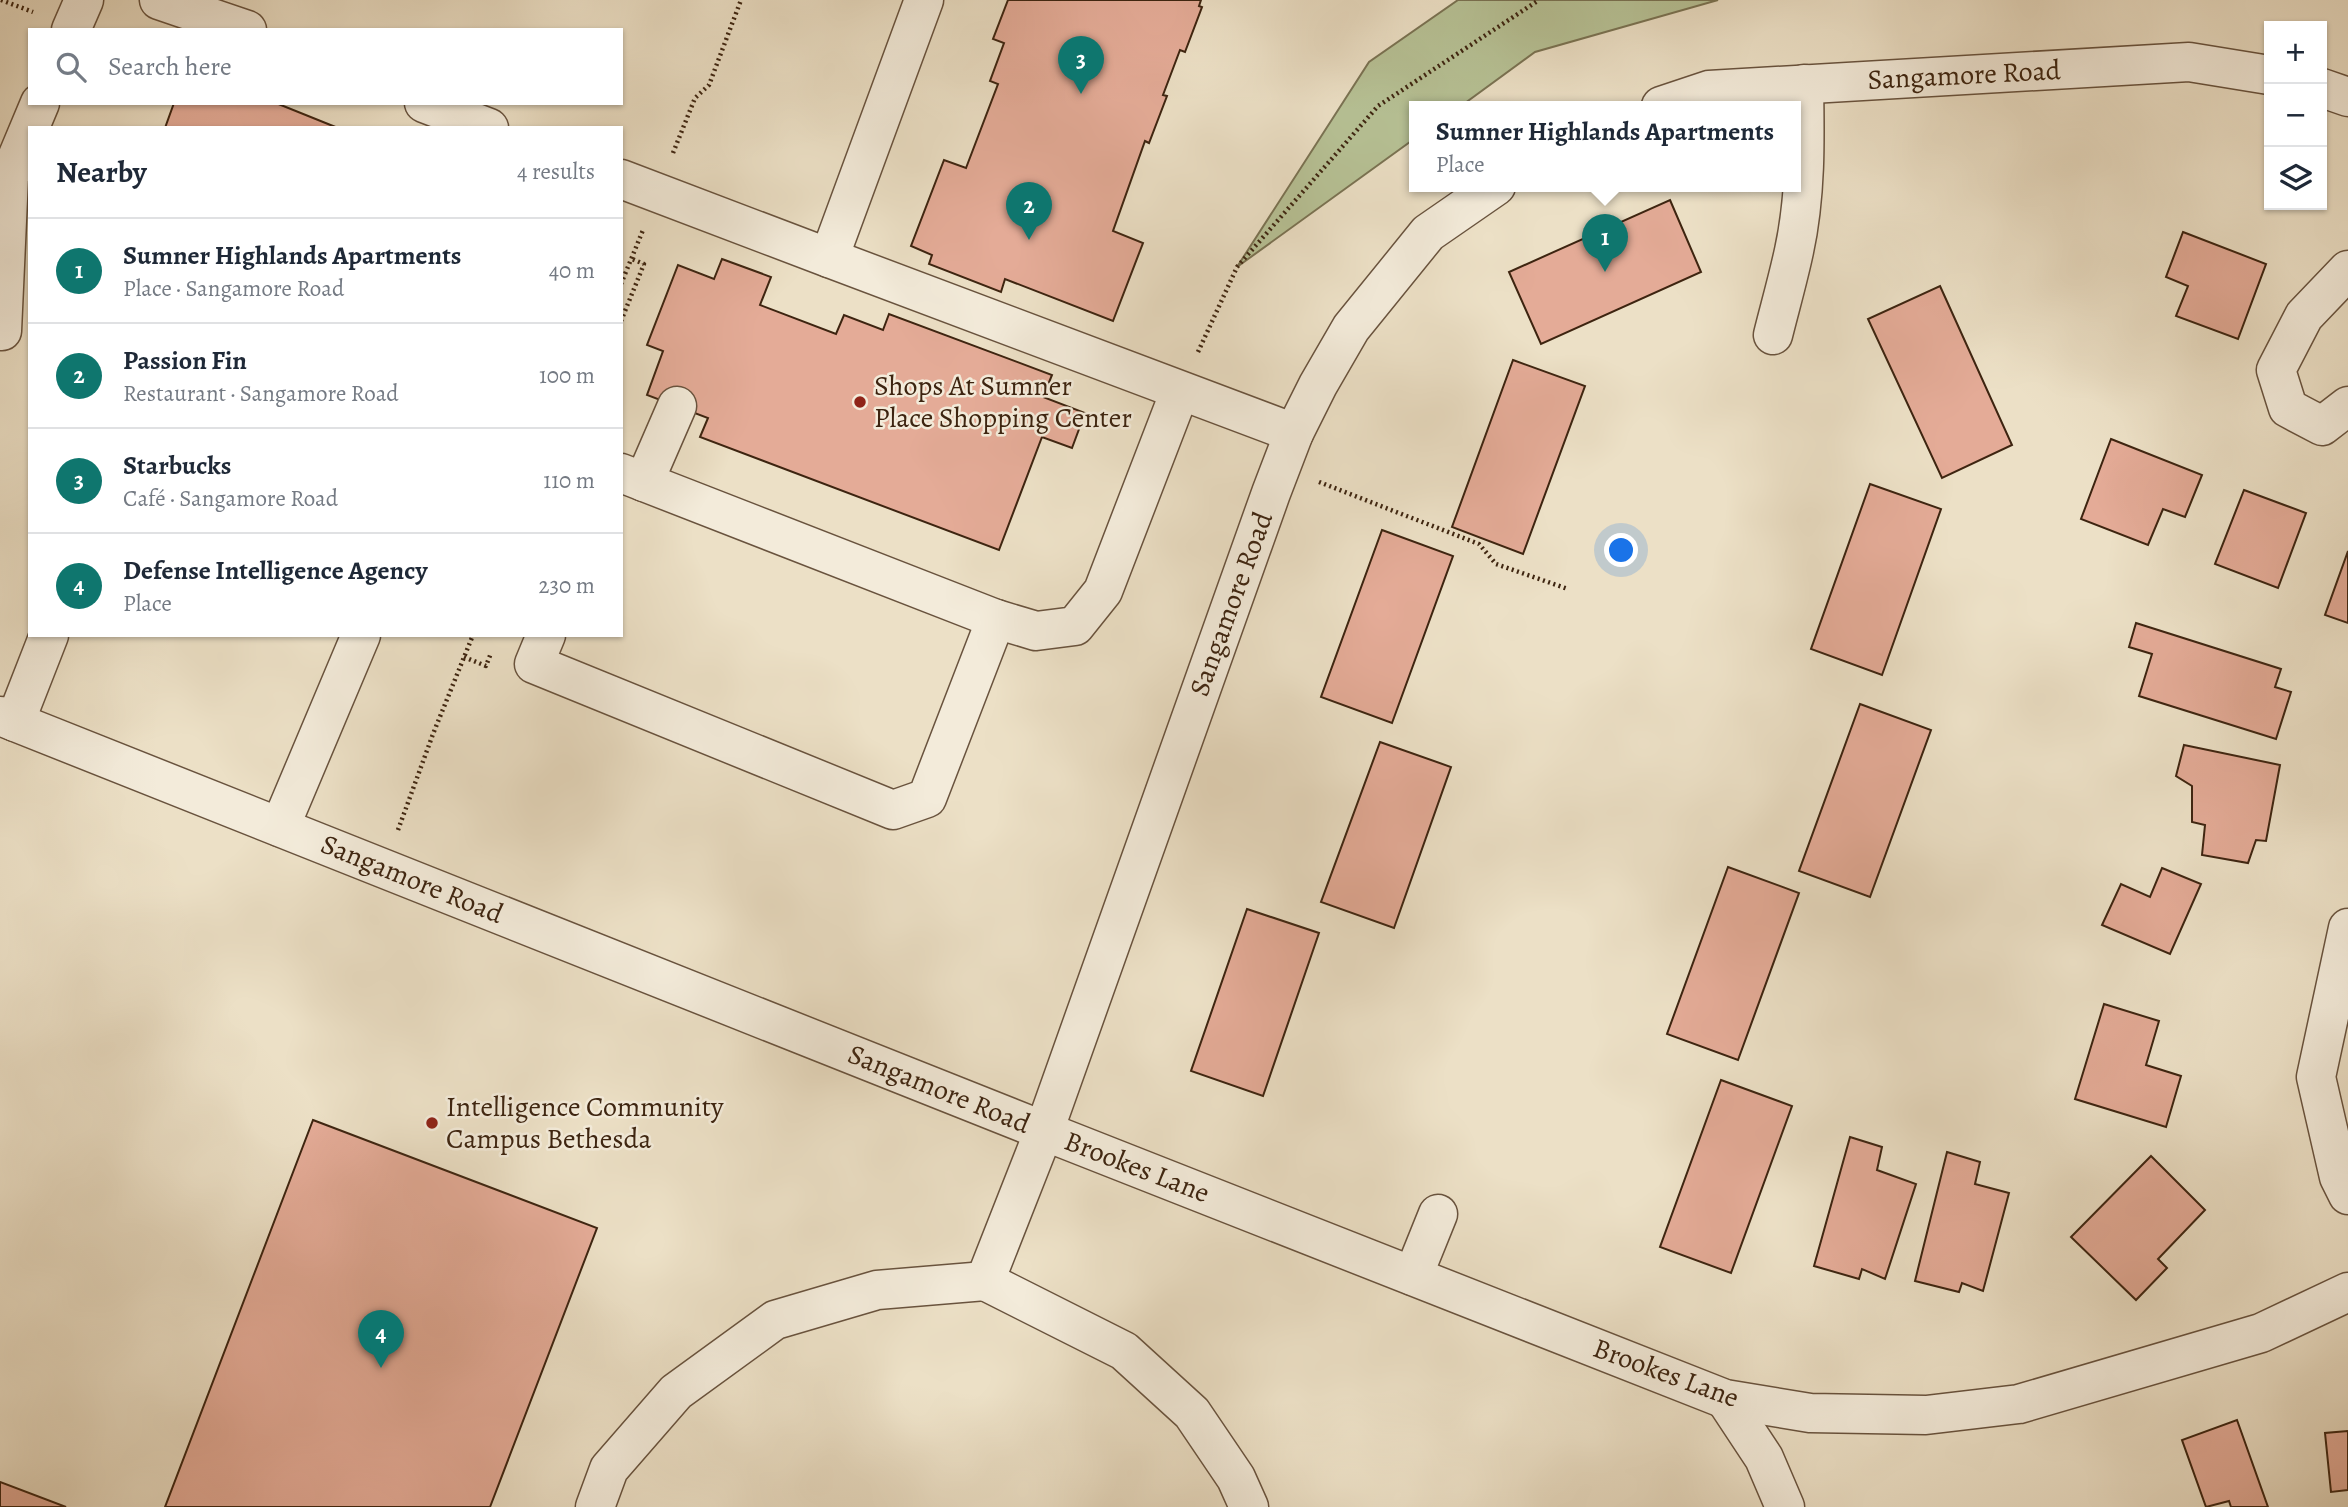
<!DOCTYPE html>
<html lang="en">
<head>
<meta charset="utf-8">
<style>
  body { margin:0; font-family:Alegreya,serif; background:#f6f6f7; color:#1f2937 }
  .controls { position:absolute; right:21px; top:21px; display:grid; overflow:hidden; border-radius:0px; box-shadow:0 2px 5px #0004 }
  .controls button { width:63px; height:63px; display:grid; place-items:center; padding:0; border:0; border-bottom:2px solid #e0e1e3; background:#fff; color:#1f2937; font:35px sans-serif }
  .you { position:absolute; left:1622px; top:551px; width:24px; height:24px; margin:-18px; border:5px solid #fff; border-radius:50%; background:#1a73e8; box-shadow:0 0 0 10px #1a73e833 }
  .badge { display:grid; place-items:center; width:46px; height:46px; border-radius:50%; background:#0f766e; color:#fff; font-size:23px; font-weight:700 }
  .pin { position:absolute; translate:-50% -58px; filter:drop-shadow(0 2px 4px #0008) }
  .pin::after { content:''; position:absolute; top:37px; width:24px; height:21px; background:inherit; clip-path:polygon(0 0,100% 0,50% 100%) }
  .popup { position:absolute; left:1409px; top:101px; width:392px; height:91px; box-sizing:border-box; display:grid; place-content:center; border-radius:0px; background:#fff; filter:drop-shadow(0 2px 5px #0005); font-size:23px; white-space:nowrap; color:#747a83 }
  .popup b { font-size:26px; color:#1f2937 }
  .popup::after { content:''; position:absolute; left:50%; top:100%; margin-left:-14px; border:14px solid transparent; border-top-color:#fff }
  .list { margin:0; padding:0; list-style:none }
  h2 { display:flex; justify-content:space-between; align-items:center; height:91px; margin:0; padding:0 28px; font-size:30px }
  h2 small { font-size:23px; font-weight:400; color:#747a83 }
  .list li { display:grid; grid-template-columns:46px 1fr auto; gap:21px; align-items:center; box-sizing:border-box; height:105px; padding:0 28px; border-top:2px solid #e0e1e3 }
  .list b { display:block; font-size:26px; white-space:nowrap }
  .list p { margin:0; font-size:23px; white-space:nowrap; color:#747a83 }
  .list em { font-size:23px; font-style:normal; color:#747a83 }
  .icon { flex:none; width:38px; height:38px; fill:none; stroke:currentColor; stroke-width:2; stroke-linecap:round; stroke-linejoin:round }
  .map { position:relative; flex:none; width:2348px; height:1507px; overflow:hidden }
  .search { position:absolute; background:#fff; box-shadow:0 2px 5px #0004; left:28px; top:28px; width:595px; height:77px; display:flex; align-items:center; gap:18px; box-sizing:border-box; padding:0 24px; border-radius:0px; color:#747a83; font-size:26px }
  .panel { position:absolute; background:#fff; box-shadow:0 2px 5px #0004; left:28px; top:126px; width:595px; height:511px; border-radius:0px }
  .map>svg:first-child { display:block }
  .green { fill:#b7c296; stroke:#7a7353; stroke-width:2 }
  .building { fill:#e4ab97; stroke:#3d2410; stroke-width:2 }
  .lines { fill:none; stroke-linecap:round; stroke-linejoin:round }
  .minor-casing { stroke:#69533e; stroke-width:41 }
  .path { stroke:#3d2410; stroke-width:4.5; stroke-dasharray:2 3.5; stroke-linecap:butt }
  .minor { stroke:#f3ebda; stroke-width:38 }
  .poi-dot { fill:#8f2418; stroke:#f3ebda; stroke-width:2.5 }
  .labels { text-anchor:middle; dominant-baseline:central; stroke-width:5; stroke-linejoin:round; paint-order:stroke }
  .street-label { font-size:28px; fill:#3d2410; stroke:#f3ebda }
  .poi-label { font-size:28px; fill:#3d2410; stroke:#f3ebda; text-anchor:start }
</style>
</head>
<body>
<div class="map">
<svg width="2348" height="1507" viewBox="0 0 2348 1507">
  <rect width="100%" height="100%" fill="#ece0c6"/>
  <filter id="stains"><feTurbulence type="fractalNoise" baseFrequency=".00286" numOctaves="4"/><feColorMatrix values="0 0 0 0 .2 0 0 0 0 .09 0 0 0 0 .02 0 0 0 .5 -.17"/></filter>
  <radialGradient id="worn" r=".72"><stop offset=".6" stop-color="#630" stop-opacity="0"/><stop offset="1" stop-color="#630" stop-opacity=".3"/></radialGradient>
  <polygon class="green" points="1458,0 1718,0 1535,52 1461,106 1414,106 1414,139 1237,267 1369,62"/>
  <g class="building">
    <polygon points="1008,0 1201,0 1199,6 1202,7 1185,52 1180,50 1163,95 1167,96 1149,143 1145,141 1113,231 1143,243 1113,321 1005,279 1001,292 929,264 932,255 911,246 944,160 966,168 998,84 990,81 1004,43 993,39"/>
    <polygon points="174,103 276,103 338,128 165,128"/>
    <polygon points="1670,200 1701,272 1541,344 1509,272"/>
    <polygon points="2183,232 2266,264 2238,339 2176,316 2188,286 2166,277"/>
    <polygon points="722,259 771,277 760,305 836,334 844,315 883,330 889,314 1052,375 1043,397 1085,413 1072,448 1042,437 999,550 700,437 708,418 647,395 663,351 647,345 678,265 714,279"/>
    <polygon points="1940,286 2012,445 1942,478 1868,319"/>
    <polygon points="1513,360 1585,386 1523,554 1452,527"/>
    <polygon points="2111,439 2202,475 2185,517 2163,509 2148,545 2081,519"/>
    <polygon points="1870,484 1941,509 1882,675 1811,649"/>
    <polygon points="2244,490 2306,513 2278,588 2215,564"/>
    <polygon points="1382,530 1453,556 1392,723 1321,697"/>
    <polygon points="2348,551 2348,623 2325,615"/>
    <polygon points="2136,623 2281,669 2275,687 2291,692 2276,739 2139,696 2152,654 2129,647"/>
    <polygon points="1860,704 1931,730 1870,897 1799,871"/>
    <polygon points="1380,742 1451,767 1394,928 1321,902"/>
    <polygon points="2184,745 2280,765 2266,841 2256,840 2248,863 2202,855 2205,825 2192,822 2192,786 2176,776"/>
    <polygon points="1728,867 1799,893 1738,1060 1667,1034"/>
    <polygon points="2162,868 2201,884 2170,954 2102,925 2121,884 2150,897"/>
    <polygon points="1247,909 1319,933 1263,1096 1191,1071"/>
    <polygon points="2104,1004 2159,1021 2146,1065 2181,1076 2166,1127 2075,1099"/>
    <polygon points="1721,1080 1792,1106 1731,1273 1660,1247"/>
    <polygon points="313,1120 597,1228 490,1507 165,1507"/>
    <polygon points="1850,1137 1882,1147 1877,1170 1916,1184 1885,1279 1862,1269 1859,1279 1814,1266"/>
    <polygon points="1947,1152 1980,1162 1975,1184 2009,1193 1983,1291 1962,1283 1959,1292 1915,1281"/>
    <polygon points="2151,1156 2205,1210 2158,1259 2167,1268 2136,1300 2071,1237"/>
    <polygon points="2237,1420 2268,1507 2231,1507 2229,1501 2206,1507 2182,1440"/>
    <polygon points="2348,1431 2348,1490 2331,1492 2325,1433"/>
    <polygon points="0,1482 66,1507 0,1507"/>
  </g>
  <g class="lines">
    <g class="minor-casing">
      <g id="minor">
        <polyline points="159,0 247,30"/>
        <polyline points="71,30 84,0"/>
        <polyline points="2322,88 2348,97"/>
        <polyline points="424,103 489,128"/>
        <polyline points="1661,106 1709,90 2189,62 2269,75"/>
        <polyline points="621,179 829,258 924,0"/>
        <polyline points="829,258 1294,433"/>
        <polyline points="2348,270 2304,316 2276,370 2288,408 2322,426 2348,406"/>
        <polyline points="2,331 9,177 40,103"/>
        <path d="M1773 335C1780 307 1788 279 1794 251 1806 196 1805 140 1804 84"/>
        <polyline points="621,473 996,619 1036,631 1075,626 1103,591 1180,391"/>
        <polyline points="644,482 677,406"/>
        <polyline points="546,635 534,664 893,810 927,798 996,619"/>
        <polyline points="0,716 1044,1131 1725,1399 1810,1413 1926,1415 2019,1404 2261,1333 2348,1292"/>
        <polyline points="15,722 49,635"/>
        <polyline points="280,827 361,635"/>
        <polyline points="2348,928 2316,1077 2339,1177 2348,1195"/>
        <polyline points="1413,1276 1438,1214"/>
        <polyline points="1725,1399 1764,1458 1785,1507"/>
        <polyline points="595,1507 609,1469 676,1392 775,1320 877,1290 985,1281"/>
        <polyline points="1249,1507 1236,1478 1192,1413 1124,1351 985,1281 1044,1131 1271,493 1294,433 1318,385 1351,328 1428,233 1496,186"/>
      </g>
    </g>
    <g class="path">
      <polyline points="1,0 33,12"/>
      <polyline points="673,153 695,98 709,85 741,0"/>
      <polyline points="621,284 643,230"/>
      <polyline points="621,321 644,264 632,259"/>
      <polyline points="1198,352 1237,267 1378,106 1539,0"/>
      <polyline points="1319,482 1479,544 1496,564 1568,589"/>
      <polyline points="464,657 486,666 491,653"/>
      <polyline points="398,830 433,734 473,635"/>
    </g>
    <use href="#minor" class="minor"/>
  </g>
  <g class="poi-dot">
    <circle cx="860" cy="402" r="7"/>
    <circle cx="432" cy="1123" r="7"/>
  </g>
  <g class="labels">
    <g class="street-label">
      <text transform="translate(1964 75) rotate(-3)">Sangamore Road</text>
      <text transform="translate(1231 604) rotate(-70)">Sangamore Road</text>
      <text transform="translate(412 879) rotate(22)">Sangamore Road</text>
      <text transform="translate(939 1089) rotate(22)">Sangamore Road</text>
      <text transform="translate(1137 1167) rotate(21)">Brookes Lane</text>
      <text transform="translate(1666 1373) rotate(20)">Brookes Lane</text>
    </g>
    <g class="poi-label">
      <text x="874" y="386">Shops At Sumner<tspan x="874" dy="32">Place Shopping Center</tspan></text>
      <text x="446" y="1107">Intelligence Community<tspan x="446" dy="32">Campus Bethesda</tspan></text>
    </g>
  </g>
  <rect width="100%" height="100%" filter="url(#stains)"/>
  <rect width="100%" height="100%" fill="url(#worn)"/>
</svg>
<div class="controls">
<button>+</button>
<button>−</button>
<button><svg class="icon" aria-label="layers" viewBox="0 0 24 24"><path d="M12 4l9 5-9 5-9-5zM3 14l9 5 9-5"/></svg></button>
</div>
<div class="you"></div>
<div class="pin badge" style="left:1605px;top:272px">1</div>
<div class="popup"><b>Sumner Highlands Apartments</b>Place</div>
<div class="pin badge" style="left:1029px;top:240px">2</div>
<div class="pin badge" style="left:1081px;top:94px">3</div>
<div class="pin badge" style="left:381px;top:1368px">4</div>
<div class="search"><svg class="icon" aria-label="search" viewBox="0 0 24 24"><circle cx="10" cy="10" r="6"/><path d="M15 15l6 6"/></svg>Search here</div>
<section class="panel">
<h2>Nearby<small>4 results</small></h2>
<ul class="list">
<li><span class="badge">1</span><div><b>Sumner Highlands Apartments</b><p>Place · Sangamore Road</p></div><em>40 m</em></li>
<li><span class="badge">2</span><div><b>Passion Fin</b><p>Restaurant · Sangamore Road</p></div><em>100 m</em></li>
<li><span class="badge">3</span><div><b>Starbucks</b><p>Café · Sangamore Road</p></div><em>110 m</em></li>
<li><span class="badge">4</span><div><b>Defense Intelligence Agency</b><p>Place</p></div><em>230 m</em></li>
</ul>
</section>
</div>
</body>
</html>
